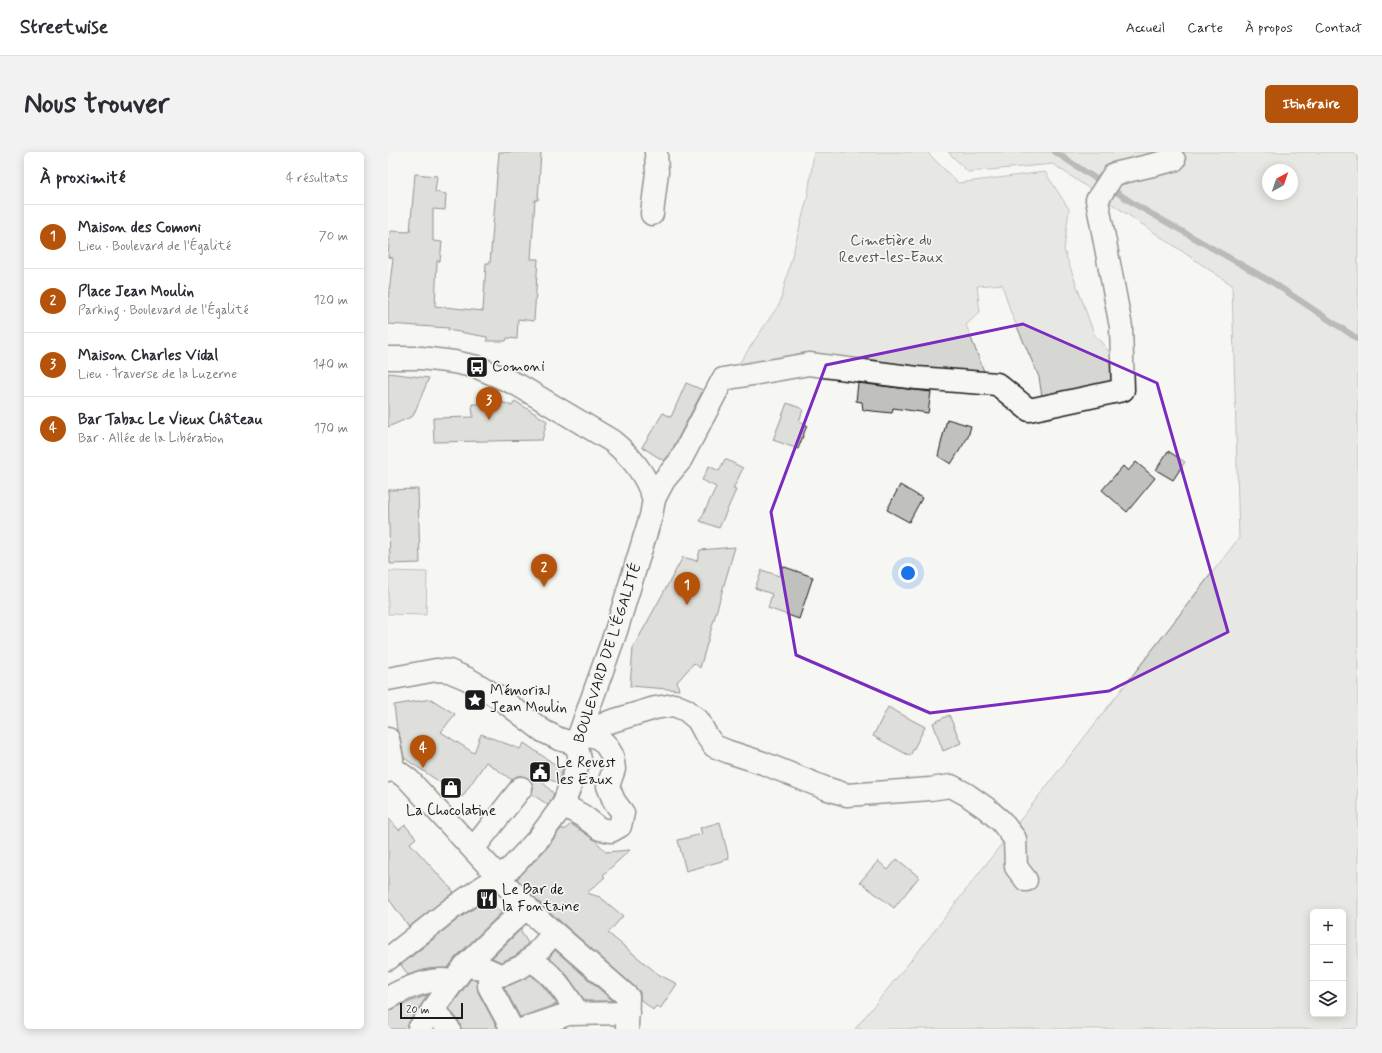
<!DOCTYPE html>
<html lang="fr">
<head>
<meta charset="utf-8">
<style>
  body { margin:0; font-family:Mynerve,sans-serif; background:#f2f2f3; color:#2b2b33 }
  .controls { position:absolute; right:12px; bottom:12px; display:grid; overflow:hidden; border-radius:6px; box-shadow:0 2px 10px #0003 }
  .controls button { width:36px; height:36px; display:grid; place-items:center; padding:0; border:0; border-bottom:1px solid #e1e1e2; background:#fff; color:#2b2b33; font:20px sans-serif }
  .compass { position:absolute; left:874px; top:12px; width:36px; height:36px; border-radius:50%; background:#fff; box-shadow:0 2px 10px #0003; rotate:40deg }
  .scale { position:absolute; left:12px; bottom:10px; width:63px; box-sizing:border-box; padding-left:4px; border:2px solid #1c1c1c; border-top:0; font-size:11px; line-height:14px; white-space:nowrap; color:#1c1c1c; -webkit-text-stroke:3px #f6f6f2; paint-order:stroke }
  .you { position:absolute; left:520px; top:421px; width:14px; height:14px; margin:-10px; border:3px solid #fff; border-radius:50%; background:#1a73e8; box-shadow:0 0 0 6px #1a73e833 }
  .badge { display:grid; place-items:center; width:26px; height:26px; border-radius:50%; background:#b45309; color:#fff; font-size:13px; font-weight:700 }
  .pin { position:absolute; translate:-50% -33px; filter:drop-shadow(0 1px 2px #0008) }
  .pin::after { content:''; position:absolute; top:21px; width:14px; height:12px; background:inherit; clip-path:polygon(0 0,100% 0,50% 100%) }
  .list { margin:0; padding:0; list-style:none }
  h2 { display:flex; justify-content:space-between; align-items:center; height:52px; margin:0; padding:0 16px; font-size:17px }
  h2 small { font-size:13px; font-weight:400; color:#7c7c81 }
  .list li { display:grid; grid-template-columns:26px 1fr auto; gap:12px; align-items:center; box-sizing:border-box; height:64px; padding:0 16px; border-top:1px solid #e1e1e2 }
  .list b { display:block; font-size:15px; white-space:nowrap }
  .list p { margin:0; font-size:13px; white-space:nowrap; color:#7c7c81 }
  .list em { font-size:13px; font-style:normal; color:#7c7c81 }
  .icon { flex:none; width:22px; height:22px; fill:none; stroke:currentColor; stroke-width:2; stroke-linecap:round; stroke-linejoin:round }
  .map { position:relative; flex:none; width:970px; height:877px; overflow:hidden; border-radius:6px }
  header { display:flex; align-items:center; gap:24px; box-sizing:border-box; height:56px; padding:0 20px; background:#fff; border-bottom:1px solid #e1e1e2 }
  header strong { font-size:19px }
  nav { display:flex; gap:22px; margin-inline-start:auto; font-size:14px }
  .intro { display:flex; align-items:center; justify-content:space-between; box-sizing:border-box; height:96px; padding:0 24px }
  h1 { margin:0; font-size:28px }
  .button { padding:10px 18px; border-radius:6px; background:#b45309; color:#fff; font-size:14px; font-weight:700 }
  main { display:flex; gap:24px; padding:0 24px }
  aside { flex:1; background:#fff; border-radius:6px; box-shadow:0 2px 10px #0003 }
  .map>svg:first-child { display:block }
  .green { fill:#d6d6d2; stroke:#797977; fill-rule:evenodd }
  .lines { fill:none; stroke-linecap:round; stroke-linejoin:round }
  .stream { stroke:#727271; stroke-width:6 }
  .building { fill:#c0c0bd; stroke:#1c1c1c }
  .minor-casing { stroke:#1c1c1c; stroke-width:25 }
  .minor { stroke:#f6f6f2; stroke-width:22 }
  .marked { fill:none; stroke:#7b2cbf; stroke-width:3; stroke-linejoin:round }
  .labels { text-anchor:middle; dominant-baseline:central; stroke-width:3.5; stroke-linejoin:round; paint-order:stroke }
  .park-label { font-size:15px; fill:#545453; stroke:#f6f6f2 }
  .poi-label { font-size:15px; fill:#1c1c1c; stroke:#f6f6f2; text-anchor:start }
  .street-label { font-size:15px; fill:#1c1c1c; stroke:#f6f6f2 }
</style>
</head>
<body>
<header>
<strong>Streetwise</strong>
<nav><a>Accueil</a><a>Carte</a><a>À propos</a><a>Contact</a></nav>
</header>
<div class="intro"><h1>Nous trouver</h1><a class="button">Itinéraire</a></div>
<main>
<aside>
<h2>À proximité<small>4 résultats</small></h2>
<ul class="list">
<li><span class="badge">1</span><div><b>Maison des Comoni</b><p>Lieu · Boulevard de l'Égalité</p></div><em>70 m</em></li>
<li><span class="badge">2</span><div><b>Place Jean Moulin</b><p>Parking · Boulevard de l'Égalité</p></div><em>120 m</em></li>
<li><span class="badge">3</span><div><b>Maison Charles Vidal</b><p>Lieu · Traverse de la Luzerne</p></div><em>140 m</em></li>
<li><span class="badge">4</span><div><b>Bar Tabac Le Vieux Château</b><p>Bar · Allée de la Libération</p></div><em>170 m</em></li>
</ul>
</aside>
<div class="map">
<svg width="970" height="877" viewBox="0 0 970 877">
  <rect width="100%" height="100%" fill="#f6f6f2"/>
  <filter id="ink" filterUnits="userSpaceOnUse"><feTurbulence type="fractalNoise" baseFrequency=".025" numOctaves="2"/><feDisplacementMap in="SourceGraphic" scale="8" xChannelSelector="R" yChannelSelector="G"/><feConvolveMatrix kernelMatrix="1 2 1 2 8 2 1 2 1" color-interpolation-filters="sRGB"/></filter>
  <g filter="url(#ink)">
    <g class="green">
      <polygon points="426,0 539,0 570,31 657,20 681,57 676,98 706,182 725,204 726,230 655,252 651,225 623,161 614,132 589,134 592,160 578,173 597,222 348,216 392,151 420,43"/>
      <path d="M560 0H970V877H467L533 796 851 386 844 133 665 12 580 20ZM880 18H904V42H880ZM925 760H955V862H925Z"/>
      <polygon points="0,419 39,420 38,463 0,462"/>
    </g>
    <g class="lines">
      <polyline class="stream" points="667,0 748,53 884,130 970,187"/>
    </g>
    <g class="building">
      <polygon points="111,0 153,0 150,48 147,48 143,107 150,107 146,169 130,167 129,187 119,186 118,189 99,189 99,185 60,178 61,176 0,172 0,148 5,106 0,105 2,79 22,80 27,22 49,24 47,40 58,42 57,58 45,57 45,89 54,90 52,109 49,109 47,154 95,159 98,111 102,111"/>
      <polygon points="0,221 41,226 25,264 0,275"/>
      <polygon points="298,231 315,238 282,302 276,309 254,295 275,261 283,265"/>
      <polygon points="470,231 543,240 540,261 505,256 504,261 475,258 474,250 468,249"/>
      <polygon points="91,245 101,245 124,254 127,249 159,269 154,288 46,290 45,266 85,265 84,252 91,252"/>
      <polygon points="399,251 415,257 411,270 419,273 410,297 385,288"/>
      <polygon points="559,267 583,274 580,285 563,312 550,304"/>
      <polygon points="780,299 797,310 785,328 768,318"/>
      <polygon points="337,307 355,316 345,337 348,338 331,376 312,369 328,335 314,328 321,314 331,319"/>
      <polygon points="748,310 767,326 739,360 714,338 735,314 740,319"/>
      <polygon points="512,333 534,346 521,370 499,358"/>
      <polygon points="30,337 32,411 2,412 0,338"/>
      <polygon points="347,395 312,516 306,511 289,530 291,538 242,534 245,496 295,405 309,409 312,398"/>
      <polygon points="394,414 425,425 411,467 380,456 384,442 367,436 374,418 391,424"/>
      <polygon points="43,547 67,562 53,580 86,601 93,582 132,597 136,591 175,618 170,631 146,621 166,642 160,653 144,642 145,637 145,632 140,626 134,624 129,624 124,628 98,610 74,645 16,606 12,585 9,578 6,553"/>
      <polygon points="500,555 537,575 522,604 485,584"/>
      <polygon points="561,563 573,591 555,599 545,571"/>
      <polygon points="0,666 11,678 17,673 28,686 22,691 66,740 21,775 0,746"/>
      <polygon points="332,670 341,707 298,719 290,688 314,682 312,676"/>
      <polygon points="183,672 207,688 218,700 242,698 215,723 217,725 199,741 212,745 235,764 220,781 270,822 289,832 272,857 268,854 265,858 252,847 252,840 248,836 155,754 129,727 159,696 171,679 175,676 176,678"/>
      <polygon points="509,707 531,725 506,756 472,730 490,709 500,718"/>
      <polygon points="100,747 113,761 67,806 60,816 39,817 20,823 13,813 70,767"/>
      <polygon points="132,778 140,791 133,799 127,804 113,810 104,806"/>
      <polygon points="167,798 225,849 197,849 179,823 161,806"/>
      <polygon points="143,823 155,834 169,852 132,865 116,835 122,833"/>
      <polygon points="83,827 89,828 90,840 110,877 73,877 71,869 61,857"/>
      <polygon points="40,843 21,870 19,877 0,877 0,858"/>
    </g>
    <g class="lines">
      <g class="minor-casing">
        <g id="minor">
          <polyline points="264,62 269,20 268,0"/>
          <path d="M0 206H33L66 210 89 215 130 233 224 289C245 306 257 322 266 347"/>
          <polyline points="0,527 48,518 61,519 80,527 95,536 113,547 155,579 171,587 188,592"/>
          <polyline points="0,587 4,607 0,619"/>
          <polyline points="188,592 207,576 221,570 267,556 286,553 298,558 310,568 318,583 326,594 341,600 375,611 437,636 459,643 542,637 563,634 578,642 598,656 613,669 627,687 628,715 638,728"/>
          <polyline points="1,613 21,628 146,763 240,845 239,877"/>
          <polyline points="175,653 195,664 212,677 223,679 232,674 235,661 226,649 220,634 226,617 224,603 218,593 211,586 199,582"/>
          <polyline points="85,697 133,636"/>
          <polyline points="0,807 63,757 124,715 150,687 175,653 192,607 188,592 228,479 263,364 266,347 276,328 292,309 335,227 421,212 529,226 609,232 641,258 735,238 733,175 709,48 726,22 786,8"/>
          <path d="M142 808C166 821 176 840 190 861"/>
          <polyline points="77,814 96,816 112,823 117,822 133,815 142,808 166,781"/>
          <polyline points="106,821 101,828 101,834 124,877"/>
          <path d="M0 846C15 837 48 823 65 830"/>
          <polyline points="45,857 61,877"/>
          <polyline points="31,877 76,815 115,777 139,755"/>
          <polyline points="136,877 180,862 240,861"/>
        </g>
      </g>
      <use href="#minor" class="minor"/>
    </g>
  </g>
  <path d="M0 0H970V877H0ZM635 172 769 231 840 480 721 539 542 561 408 503 383 360 438 213Z" fill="#f6f6f2" fill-opacity=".55" fill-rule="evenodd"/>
  <path class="marked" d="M635 172 769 231 840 480 721 539 542 561 408 503 383 360 438 213Z"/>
  <defs>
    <g id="bus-square" transform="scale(1.15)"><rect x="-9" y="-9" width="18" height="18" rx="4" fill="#1c1c1c" stroke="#f6f6f2"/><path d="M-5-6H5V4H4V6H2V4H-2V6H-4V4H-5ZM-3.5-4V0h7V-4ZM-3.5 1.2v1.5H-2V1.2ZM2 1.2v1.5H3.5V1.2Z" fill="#fff"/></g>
    <g id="sight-square" transform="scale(1.15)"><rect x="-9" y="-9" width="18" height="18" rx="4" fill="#1c1c1c" stroke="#f6f6f2"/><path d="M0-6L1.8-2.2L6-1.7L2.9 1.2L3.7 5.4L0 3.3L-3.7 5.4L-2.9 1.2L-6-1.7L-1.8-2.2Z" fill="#fff"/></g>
    <g id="civic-square" transform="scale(1.15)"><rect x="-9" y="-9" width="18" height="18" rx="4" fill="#1c1c1c" stroke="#f6f6f2"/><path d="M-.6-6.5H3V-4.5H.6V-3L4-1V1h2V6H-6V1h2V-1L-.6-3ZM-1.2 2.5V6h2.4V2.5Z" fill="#fff"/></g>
    <g id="shop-square" transform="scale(1.15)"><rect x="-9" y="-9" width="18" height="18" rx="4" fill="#1c1c1c" stroke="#f6f6f2"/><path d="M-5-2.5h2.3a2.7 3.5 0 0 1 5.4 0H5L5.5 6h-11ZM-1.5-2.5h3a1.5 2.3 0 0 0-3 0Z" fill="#fff"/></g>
    <g id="restaurant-square" transform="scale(1.15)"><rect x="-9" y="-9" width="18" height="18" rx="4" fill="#1c1c1c" stroke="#f6f6f2"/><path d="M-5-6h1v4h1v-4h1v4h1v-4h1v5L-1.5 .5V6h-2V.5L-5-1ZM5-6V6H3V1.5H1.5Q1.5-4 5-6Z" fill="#fff"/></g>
  </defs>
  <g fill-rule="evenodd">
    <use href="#bus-square" x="89" y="215"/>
    <use href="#sight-square" x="87" y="548"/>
    <use href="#civic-square" x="152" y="620"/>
    <use href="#shop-square" x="63" y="636"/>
    <use href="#restaurant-square" x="99" y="747"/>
  </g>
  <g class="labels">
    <g class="park-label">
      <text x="503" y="89">Cimetière du<tspan x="503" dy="17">Revest-les-Eaux</tspan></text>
    </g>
    <g class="poi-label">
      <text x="104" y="215">Comoni</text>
      <text x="102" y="539">Mémorial<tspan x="102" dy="17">Jean Moulin</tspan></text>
      <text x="168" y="611">Le Revest<tspan x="168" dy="17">les Eaux</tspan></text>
      <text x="63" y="659" text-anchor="middle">La Chocolatine</text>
      <text x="114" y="738">Le Bar de<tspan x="114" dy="17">la Fontaine</tspan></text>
    </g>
    <g class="street-label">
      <text transform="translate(220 501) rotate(-72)">BOULEVARD DE L'ÉGALITÉ</text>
    </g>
  </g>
</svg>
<div class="controls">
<button>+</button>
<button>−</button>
<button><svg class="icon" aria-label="layers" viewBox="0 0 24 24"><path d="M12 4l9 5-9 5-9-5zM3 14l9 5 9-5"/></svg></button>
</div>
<svg class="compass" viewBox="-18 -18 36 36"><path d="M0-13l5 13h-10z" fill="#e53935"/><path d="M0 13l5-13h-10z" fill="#7c7c81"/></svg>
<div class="scale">20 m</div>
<div class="you"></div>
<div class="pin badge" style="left:299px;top:453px">1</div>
<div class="pin badge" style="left:156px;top:435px">2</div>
<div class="pin badge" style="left:101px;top:268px">3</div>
<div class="pin badge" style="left:35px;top:616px">4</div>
</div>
</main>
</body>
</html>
